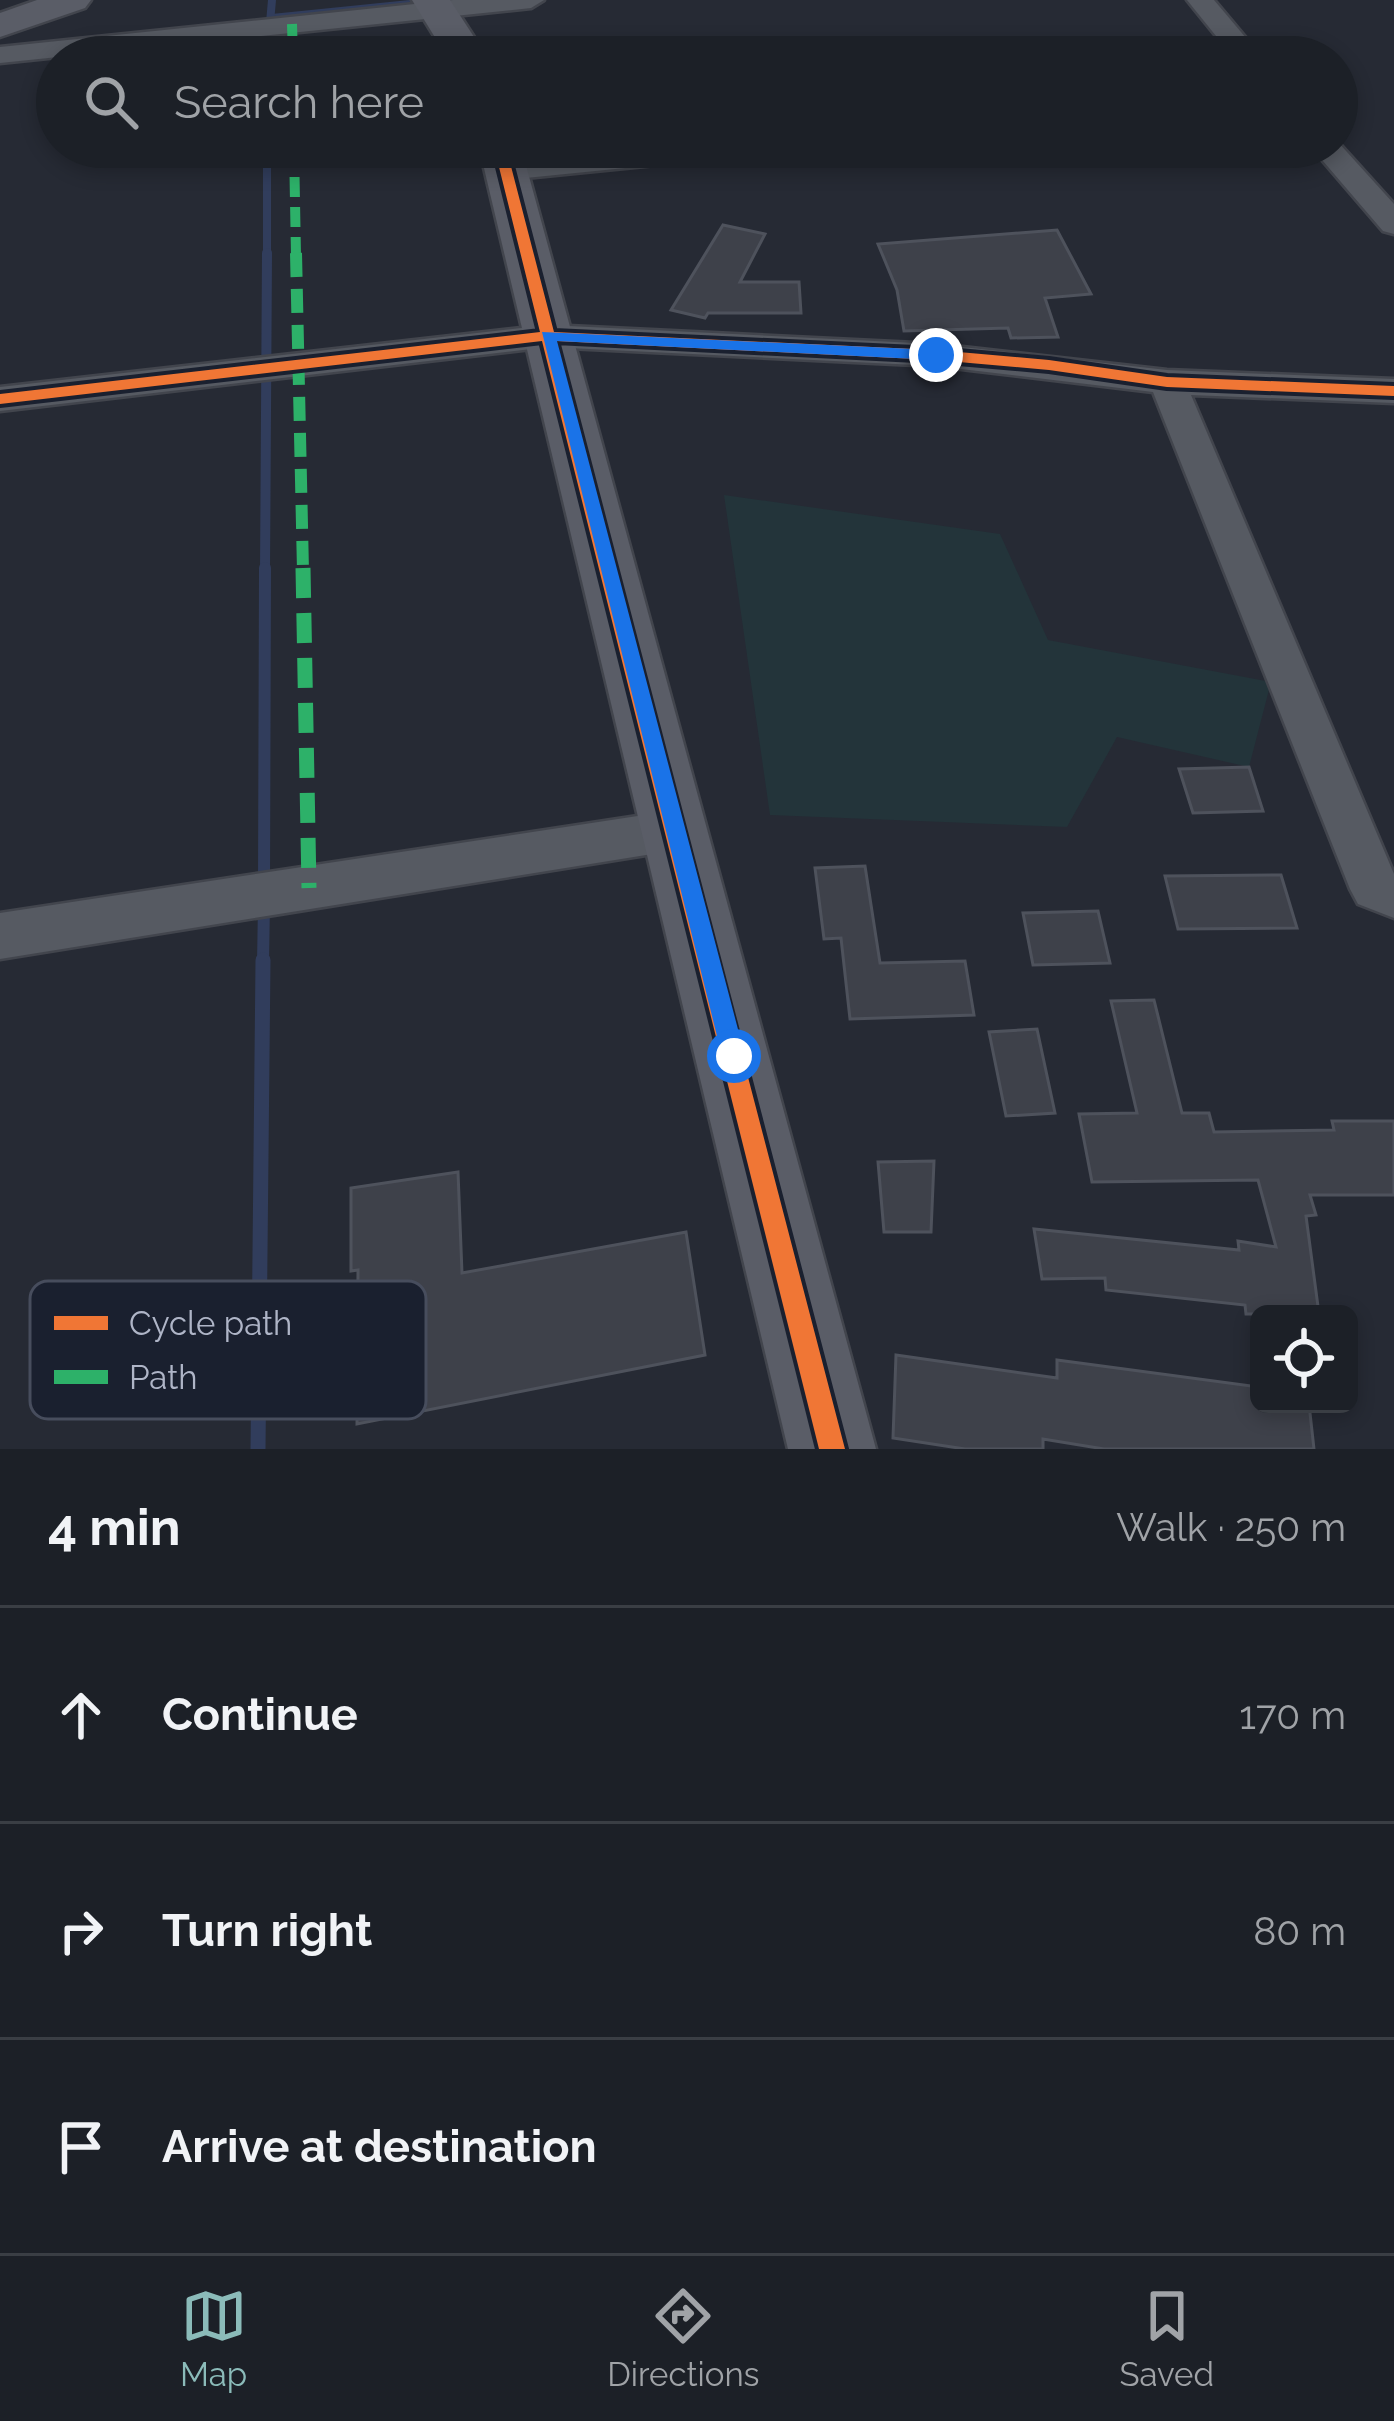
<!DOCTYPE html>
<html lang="en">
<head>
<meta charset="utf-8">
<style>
  body { margin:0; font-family:Raleway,sans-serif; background:#25282f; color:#f1f3f6 }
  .controls { position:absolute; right:36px; bottom:36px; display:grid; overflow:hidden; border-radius:18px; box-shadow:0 6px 18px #0003 }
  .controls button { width:108px; height:108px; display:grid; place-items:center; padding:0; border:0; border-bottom:3px solid #3a3e44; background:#1c2027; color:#f1f3f6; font:60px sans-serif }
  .stop { position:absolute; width:36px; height:36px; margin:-27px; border:9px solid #1a73e8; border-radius:50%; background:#fff }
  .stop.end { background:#1a73e8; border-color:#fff; box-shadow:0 3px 12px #0008 }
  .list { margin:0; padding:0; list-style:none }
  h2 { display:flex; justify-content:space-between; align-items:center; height:156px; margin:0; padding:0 48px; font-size:51px }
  h2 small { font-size:39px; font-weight:400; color:#a0a3a7 }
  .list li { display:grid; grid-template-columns:78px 1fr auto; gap:36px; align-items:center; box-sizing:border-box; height:216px; padding:0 48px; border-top:3px solid #3a3e44 }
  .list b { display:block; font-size:45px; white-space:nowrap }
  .list em { font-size:39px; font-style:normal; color:#a0a3a7 }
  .icon { flex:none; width:66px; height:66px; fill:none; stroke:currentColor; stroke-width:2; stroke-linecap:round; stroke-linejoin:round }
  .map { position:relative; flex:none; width:1394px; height:1449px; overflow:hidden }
  .search { position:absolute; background:#1c2027; box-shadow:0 6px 18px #0003; left:36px; right:36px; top:36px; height:132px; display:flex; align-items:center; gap:30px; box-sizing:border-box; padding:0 42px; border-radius:66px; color:#a0a3a7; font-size:45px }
  .sheet { height:804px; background:#1c2027 }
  nav { display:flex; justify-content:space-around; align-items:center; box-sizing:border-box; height:168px; border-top:3px solid #3a3e44; background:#1c2027; font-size:33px; color:#a0a3a7 }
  nav a { display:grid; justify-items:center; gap:6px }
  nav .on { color:#8bbbb9 }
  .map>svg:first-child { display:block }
  .green { fill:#23343a }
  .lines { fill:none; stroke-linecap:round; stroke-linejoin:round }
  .stream-far3 { stroke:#313d5c; stroke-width:8 }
  .stream-far2 { stroke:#313d5c; stroke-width:10 }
  .stream-far1 { stroke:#313d5c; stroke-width:12 }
  .stream { stroke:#313d5c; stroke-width:15 }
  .building { fill:#3e414a; stroke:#4e525c; stroke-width:3 }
  .street-casing { stroke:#42454d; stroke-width:5 }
  .secondary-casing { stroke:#42454d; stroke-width:5 }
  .street { fill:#565a62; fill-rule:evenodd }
  .secondary { fill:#5a5d67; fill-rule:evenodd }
  .quiet-far2 { stroke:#2db169; stroke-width:10; stroke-dasharray:20 10; stroke-linecap:butt }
  .quiet-far1 { stroke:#2db169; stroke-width:12; stroke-dasharray:24 12; stroke-linecap:butt }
  .quiet { stroke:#2db169; stroke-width:15; stroke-dasharray:30 15; stroke-linecap:butt }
  .cycleway-casing { stroke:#1a202f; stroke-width:8 }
  .cycleway { fill:#f07635; fill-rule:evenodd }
  .route { fill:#1a73e8 }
  .key { fill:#1a202f; stroke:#474d5d; stroke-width:3 }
  .key-label { font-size:33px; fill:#afb5c7 }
</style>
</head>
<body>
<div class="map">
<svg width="1394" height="1449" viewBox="0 0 1394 1449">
  <rect width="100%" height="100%" fill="#262a34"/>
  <polygon class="green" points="724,495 1000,534 1048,640 1271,682 1249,767 1117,737 1067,827 770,815"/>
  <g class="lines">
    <g class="stream-far3">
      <polyline points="272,18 449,0"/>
      <polyline points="267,57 272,0"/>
      <polyline points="267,256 267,147"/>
    </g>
    <polyline class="stream-far2" points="265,571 267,253"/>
    <g class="stream-far1">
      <polyline points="264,884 265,568"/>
      <polyline points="263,963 264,904"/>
    </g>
    <polyline class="stream" points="258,1449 263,960"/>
  </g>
  <g class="building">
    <polygon points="723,225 765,234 740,282 799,282 801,313 708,313 705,318 671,310"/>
    <polygon points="1057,230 1091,294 1045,298 1058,337 1011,338 1008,328 904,331 897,290 878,244"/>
    <polygon points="1249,767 1263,811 1193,813 1179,769"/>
    <polygon points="865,866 880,963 965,961 974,1015 850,1019 841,938 824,939 815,868"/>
    <polygon points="1281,875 1297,928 1178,929 1165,876"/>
    <polygon points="1098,911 1110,963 1033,965 1023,913"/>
    <polygon points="1154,1000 1182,1113 1209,1113 1214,1132 1334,1130 1332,1121 1394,1121 1394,1195 1310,1195 1316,1215 1306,1216 1319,1314 1246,1314 1245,1305 1106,1290 1105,1278 1042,1279 1034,1229 1239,1250 1238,1241 1276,1247 1258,1180 1092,1182 1079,1114 1137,1113 1111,1001"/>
    <polygon points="1037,1029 1055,1113 1006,1116 989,1032"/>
    <polygon points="934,1161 931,1232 884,1232 878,1162"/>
    <polygon points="458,1172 462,1273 686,1232 705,1355 357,1424 358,1270 351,1271 351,1188"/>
    <polygon points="896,1355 1057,1378 1057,1360 1259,1387 1259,1404 1309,1404 1314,1449 1104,1449 1043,1439 1043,1449 965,1449 893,1438"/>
  </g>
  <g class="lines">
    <g class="street-casing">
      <g id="street">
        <polygon points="453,0 544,0 531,8 0,63 0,47"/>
        <polygon points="1187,0 1214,0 1262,57 1233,57"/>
        <polygon points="1337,141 1394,204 1394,234 1383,231 1311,147 1337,147"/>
        <polygon points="653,147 760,147 745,156 505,180 490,171 505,162"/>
        <polygon points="548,325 936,344 1167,370 1394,379 1394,403 1191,395 1394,874 1394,918 1358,904 1350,889 1153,392 936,366 548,347 0,411 0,387"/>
        <polygon points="677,810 694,816 701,830 694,844 677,850 0,959 0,913"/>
      </g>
    </g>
    <g class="secondary-casing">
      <g id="secondary">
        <polygon points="37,0 91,0 85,8 0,37 0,13"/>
        <polygon points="412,0 450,0 487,57 447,57"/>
        <polygon points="479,147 521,147 876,1449 788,1449"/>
      </g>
    </g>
    <use href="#street" class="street"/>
    <use href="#secondary" class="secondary"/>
    <g class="quiet-far2">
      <polyline points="292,24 293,57"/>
      <polyline points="294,147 296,256"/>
    </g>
    <polyline class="quiet-far1" points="296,253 303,571"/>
    <polyline class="quiet" points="303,568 309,888"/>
    <g class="cycleway-casing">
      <polygon id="cycleway" points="494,147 506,147 554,332 936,350 1049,360 1167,377 1394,386 1394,396 1167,387 1049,370 936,360 556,341 845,1449 819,1449 542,341 0,404 0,394 540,332"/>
    </g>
    <use href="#cycleway" class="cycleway"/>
  </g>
  <polygon class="route" points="542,332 936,350 944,355 936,360 557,341 745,1056 734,1067 722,1056"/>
  <rect x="30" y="1281" width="396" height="138" rx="18" class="key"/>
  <rect x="54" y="1316" width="54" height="14" fill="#f07635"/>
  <rect x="54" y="1370" width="54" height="14" fill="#2db169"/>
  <g class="key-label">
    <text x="129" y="1335">Cycle path</text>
    <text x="129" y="1389">Path</text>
  </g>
</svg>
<div class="controls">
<button><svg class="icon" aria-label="locate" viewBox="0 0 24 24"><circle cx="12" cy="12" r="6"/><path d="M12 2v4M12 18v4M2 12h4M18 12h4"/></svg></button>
</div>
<div class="stop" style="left:734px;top:1056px"></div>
<div class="stop end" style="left:936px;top:355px"></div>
<div class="search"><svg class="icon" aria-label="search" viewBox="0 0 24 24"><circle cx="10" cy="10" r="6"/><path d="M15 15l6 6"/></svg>Search here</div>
</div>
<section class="sheet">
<h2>4 min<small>Walk · 250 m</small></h2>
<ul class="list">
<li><svg class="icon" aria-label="ahead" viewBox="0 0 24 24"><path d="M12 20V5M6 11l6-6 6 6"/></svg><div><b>Continue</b></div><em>170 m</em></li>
<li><svg class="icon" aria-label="right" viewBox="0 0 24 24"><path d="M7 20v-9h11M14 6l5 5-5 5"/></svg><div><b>Turn right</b></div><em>80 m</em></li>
<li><svg class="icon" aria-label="arrive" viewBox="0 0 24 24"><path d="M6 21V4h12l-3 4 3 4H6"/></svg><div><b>Arrive at destination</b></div></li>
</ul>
</section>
<nav>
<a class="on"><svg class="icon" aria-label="map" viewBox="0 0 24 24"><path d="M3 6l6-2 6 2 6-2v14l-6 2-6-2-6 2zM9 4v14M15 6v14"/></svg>Map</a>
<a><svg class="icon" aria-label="directions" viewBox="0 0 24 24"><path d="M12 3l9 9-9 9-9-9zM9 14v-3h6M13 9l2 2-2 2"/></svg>Directions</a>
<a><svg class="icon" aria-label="saved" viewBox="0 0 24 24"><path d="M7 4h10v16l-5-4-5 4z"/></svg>Saved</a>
</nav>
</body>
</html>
